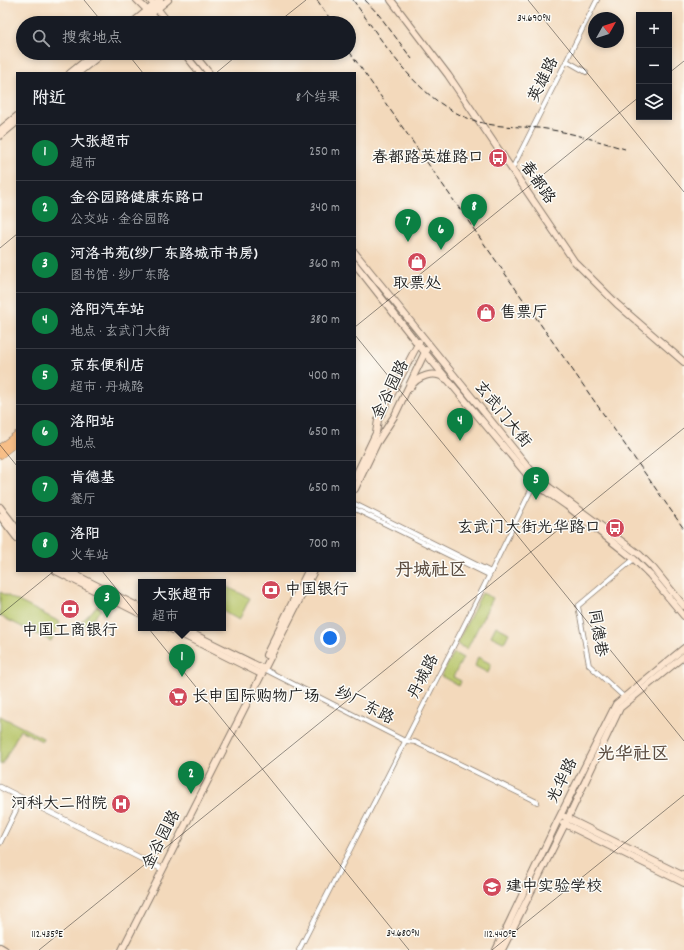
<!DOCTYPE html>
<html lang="zh">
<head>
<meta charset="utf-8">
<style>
  body { margin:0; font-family:Dekko,"LXGW WenKai TC",sans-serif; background:#20242c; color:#f1f3f6 }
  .controls { position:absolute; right:12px; top:12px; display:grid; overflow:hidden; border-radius:0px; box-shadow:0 2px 6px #0003 }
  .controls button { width:36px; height:36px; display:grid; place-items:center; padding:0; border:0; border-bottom:1px solid #363941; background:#171b24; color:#f1f3f6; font:20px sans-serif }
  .compass { position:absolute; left:588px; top:12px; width:36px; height:36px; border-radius:50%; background:#171b24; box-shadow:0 2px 6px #0003; rotate:51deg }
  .you { position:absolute; left:330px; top:638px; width:14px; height:14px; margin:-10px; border:3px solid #fff; border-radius:50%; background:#1a73e8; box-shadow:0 0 0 6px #1a73e833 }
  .badge { display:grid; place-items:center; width:26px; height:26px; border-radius:50%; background:#0b8043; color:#fff; font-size:13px; font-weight:700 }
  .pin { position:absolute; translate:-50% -33px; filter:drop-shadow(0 1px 2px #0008) }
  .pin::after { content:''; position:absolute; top:21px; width:14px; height:12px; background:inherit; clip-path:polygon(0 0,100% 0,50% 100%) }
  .popup { position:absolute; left:138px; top:579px; width:88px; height:52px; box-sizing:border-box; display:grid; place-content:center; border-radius:0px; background:#171b24; filter:drop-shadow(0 1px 3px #0005); font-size:13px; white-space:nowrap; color:#9ea1a6 }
  .popup b { font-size:15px; color:#f1f3f6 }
  .popup::after { content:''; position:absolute; left:50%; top:100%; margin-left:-8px; border:8px solid transparent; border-top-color:#171b24 }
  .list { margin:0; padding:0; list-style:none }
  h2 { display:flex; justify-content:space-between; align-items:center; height:52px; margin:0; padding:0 16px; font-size:17px }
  h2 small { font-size:13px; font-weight:400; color:#9ea1a6 }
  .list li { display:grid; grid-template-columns:26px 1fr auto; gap:12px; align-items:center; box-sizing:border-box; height:56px; padding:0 16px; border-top:1px solid #363941 }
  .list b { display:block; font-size:15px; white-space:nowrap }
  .list p { margin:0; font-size:13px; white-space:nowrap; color:#9ea1a6 }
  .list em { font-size:13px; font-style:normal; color:#9ea1a6 }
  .icon { flex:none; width:22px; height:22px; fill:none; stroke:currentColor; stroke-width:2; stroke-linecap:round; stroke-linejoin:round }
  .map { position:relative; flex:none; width:684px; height:950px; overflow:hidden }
  .search { position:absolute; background:#171b24; box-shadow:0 2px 6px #0003; left:16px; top:16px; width:340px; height:44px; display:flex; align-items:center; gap:10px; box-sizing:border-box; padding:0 14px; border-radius:22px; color:#9ea1a6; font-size:15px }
  .panel { position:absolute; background:#171b24; box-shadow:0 2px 6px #0003; left:16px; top:72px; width:340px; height:500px; border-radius:0px }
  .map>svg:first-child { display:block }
  .green { fill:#b5c365; stroke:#687040 }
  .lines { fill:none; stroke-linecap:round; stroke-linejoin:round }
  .minor-casing { stroke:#887a6c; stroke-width:5.5 }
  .tertiary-casing { stroke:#887a6c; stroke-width:6 }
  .secondary-casing { stroke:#887a6c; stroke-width:8 }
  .primary-casing { stroke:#887a6c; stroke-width:8 }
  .minor { stroke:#fff; stroke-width:4 }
  .tertiary { stroke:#fff; stroke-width:5 }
  .secondary { stroke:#fce5cf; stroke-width:6 }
  .primary { stroke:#f7be87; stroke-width:7 }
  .rail { stroke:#1c1c1c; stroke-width:1; stroke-dasharray:6 3; stroke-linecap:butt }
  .ticks { fill:none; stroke:#1c1c1c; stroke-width:1; stroke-opacity:0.45 }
  .labels { text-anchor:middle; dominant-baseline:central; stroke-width:3; stroke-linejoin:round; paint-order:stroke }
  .street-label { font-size:16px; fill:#1c1c1c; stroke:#fdfcf7 }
  .poi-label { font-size:16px; fill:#1c1c1c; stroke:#fdfcf7; text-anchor:start }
  .quarter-label { font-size:18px; font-weight:bold; fill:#5c4d41; stroke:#fdfcf7 }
  .ticks-label { font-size:10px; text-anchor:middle; fill:#1c1c1c; stroke:#fdfcf7; stroke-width:3; stroke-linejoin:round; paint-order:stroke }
</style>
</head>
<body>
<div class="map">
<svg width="684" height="950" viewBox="0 0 684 950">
  <rect width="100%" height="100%" fill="#fdfcf7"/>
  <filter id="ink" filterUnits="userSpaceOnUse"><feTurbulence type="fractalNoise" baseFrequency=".025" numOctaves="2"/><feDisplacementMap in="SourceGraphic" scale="8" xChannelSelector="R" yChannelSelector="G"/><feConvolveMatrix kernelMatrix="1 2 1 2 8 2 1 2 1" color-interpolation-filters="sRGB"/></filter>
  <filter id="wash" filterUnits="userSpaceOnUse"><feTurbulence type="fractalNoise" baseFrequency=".012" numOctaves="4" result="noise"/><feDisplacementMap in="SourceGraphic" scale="16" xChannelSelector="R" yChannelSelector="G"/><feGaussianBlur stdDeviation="0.9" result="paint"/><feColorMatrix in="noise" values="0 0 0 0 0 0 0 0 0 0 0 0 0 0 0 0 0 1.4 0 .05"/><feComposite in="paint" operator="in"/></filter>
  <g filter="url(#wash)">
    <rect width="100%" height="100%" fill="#f3d9bb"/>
    <g class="green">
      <polygon points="223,585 250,598 239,620 223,611"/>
      <polygon points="0,592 60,622 51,641 0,616"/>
      <polygon points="482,593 493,598 467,649 458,645 457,643"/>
      <polygon points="97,606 100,608 101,610 80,632 77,632 76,628"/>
      <polygon points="496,626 509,633 505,641 503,642 491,636"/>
      <polygon points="454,653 463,658 453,677 461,681 459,686 441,676"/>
      <polygon points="478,657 491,664 488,673 475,666"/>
      <polygon points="0,716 43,738 42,741 20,730 2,765 0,764"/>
    </g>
  </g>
  <g filter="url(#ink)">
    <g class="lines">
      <g class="minor-casing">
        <g id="minor">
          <polyline points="567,61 586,72"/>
          <polyline points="512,169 597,0"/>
          <polyline points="355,504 491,572"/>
          <polyline points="355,509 489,575"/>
          <polyline points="264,669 405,741 415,742 537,802"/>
          <polyline points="624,697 589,665 578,606 634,559"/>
          <polyline points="0,843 22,798"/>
          <polyline points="299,950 484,586 535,482"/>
        </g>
      </g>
      <g class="tertiary-casing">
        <polyline id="tertiary" points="0,787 162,869"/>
      </g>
      <g class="secondary-casing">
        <g id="secondary">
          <polyline points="137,0 160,23"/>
          <polyline points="150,0 169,23"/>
          <polyline points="391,0 448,75 574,261 617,304 684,362"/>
          <polyline points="132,23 160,0"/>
          <polyline points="140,23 168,0"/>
          <polyline points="184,53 200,73"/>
          <polyline points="193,53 209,73"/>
          <polyline points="70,73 95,53"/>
          <polyline points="78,73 103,53"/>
          <polyline points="0,130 17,116"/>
          <polyline points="0,136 17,122"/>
          <polyline points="355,253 538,479 640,555 653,568 684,606"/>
          <polyline points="355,264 417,343 534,483 567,506 634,559 650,575 684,616"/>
          <path d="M410 388C417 376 434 370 446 379"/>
          <polyline points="355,477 376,433 378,420 419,342"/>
          <polyline points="355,489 377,443 395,415 426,350"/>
          <polyline points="0,507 17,529"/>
          <polyline points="0,516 17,538"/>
          <polyline points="56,571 141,614"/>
          <polyline points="68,571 141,608"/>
          <polyline points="169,628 261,674"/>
          <polyline points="181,628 264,669"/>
          <polyline points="266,655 308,571"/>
          <polyline points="565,817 684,876"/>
          <polyline points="563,823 684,883"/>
          <polyline points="0,947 5,950"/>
          <polyline points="122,950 314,571"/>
          <polyline points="496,950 558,820 616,704 684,648"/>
          <polyline points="502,950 568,818 620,708 684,656"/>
        </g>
      </g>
      <g class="primary-casing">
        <g id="primary">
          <polyline points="0,448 17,435"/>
          <polyline points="0,455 17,441"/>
        </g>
      </g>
      <use href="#minor" class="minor"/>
      <use href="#tertiary" class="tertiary"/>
      <use href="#secondary" class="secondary"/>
      <use href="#primary" class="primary"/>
      <g class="rail">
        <polyline points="317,0 333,23"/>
        <path d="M353 0C387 47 420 105 479 122 503 129 528 125 552 130 577 134 601 142 625 149"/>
        <polyline points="365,0 379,15 412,59"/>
        <polyline points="349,51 684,529"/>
      </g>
    </g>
  </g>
  <path class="ticks" d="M84 0 103 23M528 0 684 192M277 23 306 0M127 53 143 73M216 73 240 53M669 73 684 61M0 248 17 234M355 327 639 97M355 335 684 741M0 445 17 466M102 571 409 950M0 615 54 571M39 950 684 428M492 950 684 795"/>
  <defs>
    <g id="bus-disc" transform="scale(1)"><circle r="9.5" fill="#d1495b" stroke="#fdfcf7"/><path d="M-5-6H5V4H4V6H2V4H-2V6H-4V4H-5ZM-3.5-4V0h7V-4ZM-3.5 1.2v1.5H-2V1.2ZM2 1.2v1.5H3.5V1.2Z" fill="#fff"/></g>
    <g id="shop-disc" transform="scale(1)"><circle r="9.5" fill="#d1495b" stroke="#fdfcf7"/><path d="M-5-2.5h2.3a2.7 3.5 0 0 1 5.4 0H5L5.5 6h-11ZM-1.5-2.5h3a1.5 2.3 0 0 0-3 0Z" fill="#fff"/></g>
    <g id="bank-disc" transform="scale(1)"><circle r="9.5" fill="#d1495b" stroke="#fdfcf7"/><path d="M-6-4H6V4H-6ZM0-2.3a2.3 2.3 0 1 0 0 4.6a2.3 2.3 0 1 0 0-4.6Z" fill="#fff"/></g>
    <g id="supermarket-disc" transform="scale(1)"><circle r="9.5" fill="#d1495b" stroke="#fdfcf7"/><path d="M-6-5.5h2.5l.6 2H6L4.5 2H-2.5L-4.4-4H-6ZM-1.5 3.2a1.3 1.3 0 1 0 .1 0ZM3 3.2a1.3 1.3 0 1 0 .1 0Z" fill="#fff"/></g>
    <g id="hospital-disc" transform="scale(1)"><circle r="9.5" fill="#d1495b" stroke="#fdfcf7"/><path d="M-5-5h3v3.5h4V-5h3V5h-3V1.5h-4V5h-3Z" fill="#fff"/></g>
    <g id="school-disc" transform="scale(1)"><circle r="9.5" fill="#d1495b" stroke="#fdfcf7"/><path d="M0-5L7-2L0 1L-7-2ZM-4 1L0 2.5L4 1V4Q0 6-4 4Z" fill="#fff"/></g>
  </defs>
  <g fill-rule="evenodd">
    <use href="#bus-disc" x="498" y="158"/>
    <use href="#shop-disc" x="417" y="262"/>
    <use href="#shop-disc" x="486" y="313"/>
    <use href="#bus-disc" x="615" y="528"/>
    <use href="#bank-disc" x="271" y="590"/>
    <use href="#bank-disc" x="70" y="609"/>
    <use href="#supermarket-disc" x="178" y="697"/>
    <use href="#hospital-disc" x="121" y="804"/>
    <use href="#school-disc" x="492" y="887"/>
  </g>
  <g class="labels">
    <g class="street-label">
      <text transform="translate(544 80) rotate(-64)">英雄路</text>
      <text transform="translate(537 183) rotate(55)">春都路</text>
      <text transform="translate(391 390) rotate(-64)">金谷园路</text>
      <text transform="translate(502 415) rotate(51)">玄武门大街</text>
      <text transform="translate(597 633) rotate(81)">同德巷</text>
      <text transform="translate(424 677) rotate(-63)">丹城路</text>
      <text transform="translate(364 706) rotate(27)">纱厂东路</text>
      <text transform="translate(563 781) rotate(-64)">光华路</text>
      <text transform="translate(162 840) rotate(-63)">金谷园路</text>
    </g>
    <g class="poi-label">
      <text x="484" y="158" text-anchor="end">春都路英雄路口</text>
      <text x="417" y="284" text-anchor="middle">取票处</text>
      <text x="500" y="313">售票厅</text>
      <text x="601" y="528" text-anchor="end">玄武门大街光华路口</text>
      <text x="285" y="590">中国银行</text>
      <text x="70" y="631" text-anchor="middle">中国工商银行</text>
      <text x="192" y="697">长申国际购物广场</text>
      <text x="107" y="804" text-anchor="end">河科大二附院</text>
      <text x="506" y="887">建中实验学校</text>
    </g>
    <g class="quarter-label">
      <text x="431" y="571">丹城社区</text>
      <text x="633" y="755">光华社区</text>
    </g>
  </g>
  <g class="ticks-label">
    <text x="534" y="21">34.690°N</text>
    <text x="403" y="936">34.680°N</text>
    <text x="47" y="937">112.435°E</text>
    <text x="500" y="937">112.440°E</text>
  </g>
</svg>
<div class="controls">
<button>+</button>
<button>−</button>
<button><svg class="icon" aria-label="layers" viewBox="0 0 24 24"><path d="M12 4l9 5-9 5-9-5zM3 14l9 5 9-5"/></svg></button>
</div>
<svg class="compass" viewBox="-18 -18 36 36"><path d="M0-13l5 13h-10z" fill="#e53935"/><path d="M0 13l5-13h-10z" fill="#9ea1a6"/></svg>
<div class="you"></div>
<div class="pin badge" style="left:182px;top:677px">1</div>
<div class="popup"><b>大张超市</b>超市</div>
<div class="pin badge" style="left:191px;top:794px">2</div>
<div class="pin badge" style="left:107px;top:618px">3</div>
<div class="pin badge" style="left:460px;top:441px">4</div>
<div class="pin badge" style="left:536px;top:500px">5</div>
<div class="pin badge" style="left:441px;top:250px">6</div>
<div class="pin badge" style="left:408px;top:242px">7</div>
<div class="pin badge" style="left:474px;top:227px">8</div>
<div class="search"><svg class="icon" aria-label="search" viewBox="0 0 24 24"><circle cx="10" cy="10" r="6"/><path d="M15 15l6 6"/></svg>搜索地点</div>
<section class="panel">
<h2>附近<small>8个结果</small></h2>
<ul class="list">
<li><span class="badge">1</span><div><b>大张超市</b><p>超市</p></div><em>250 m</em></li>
<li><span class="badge">2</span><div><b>金谷园路健康东路口</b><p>公交站 · 金谷园路</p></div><em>340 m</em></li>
<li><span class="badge">3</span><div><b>河洛书苑(纱厂东路城市书房)</b><p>图书馆 · 纱厂东路</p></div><em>360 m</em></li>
<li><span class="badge">4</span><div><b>洛阳汽车站</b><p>地点 · 玄武门大街</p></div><em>380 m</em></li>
<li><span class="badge">5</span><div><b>京东便利店</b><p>超市 · 丹城路</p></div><em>400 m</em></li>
<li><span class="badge">6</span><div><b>洛阳站</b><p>地点</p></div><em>650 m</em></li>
<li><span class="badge">7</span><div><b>肯德基</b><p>餐厅</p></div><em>650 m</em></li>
<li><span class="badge">8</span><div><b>洛阳</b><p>火车站</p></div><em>700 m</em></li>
</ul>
</section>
</div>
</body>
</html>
